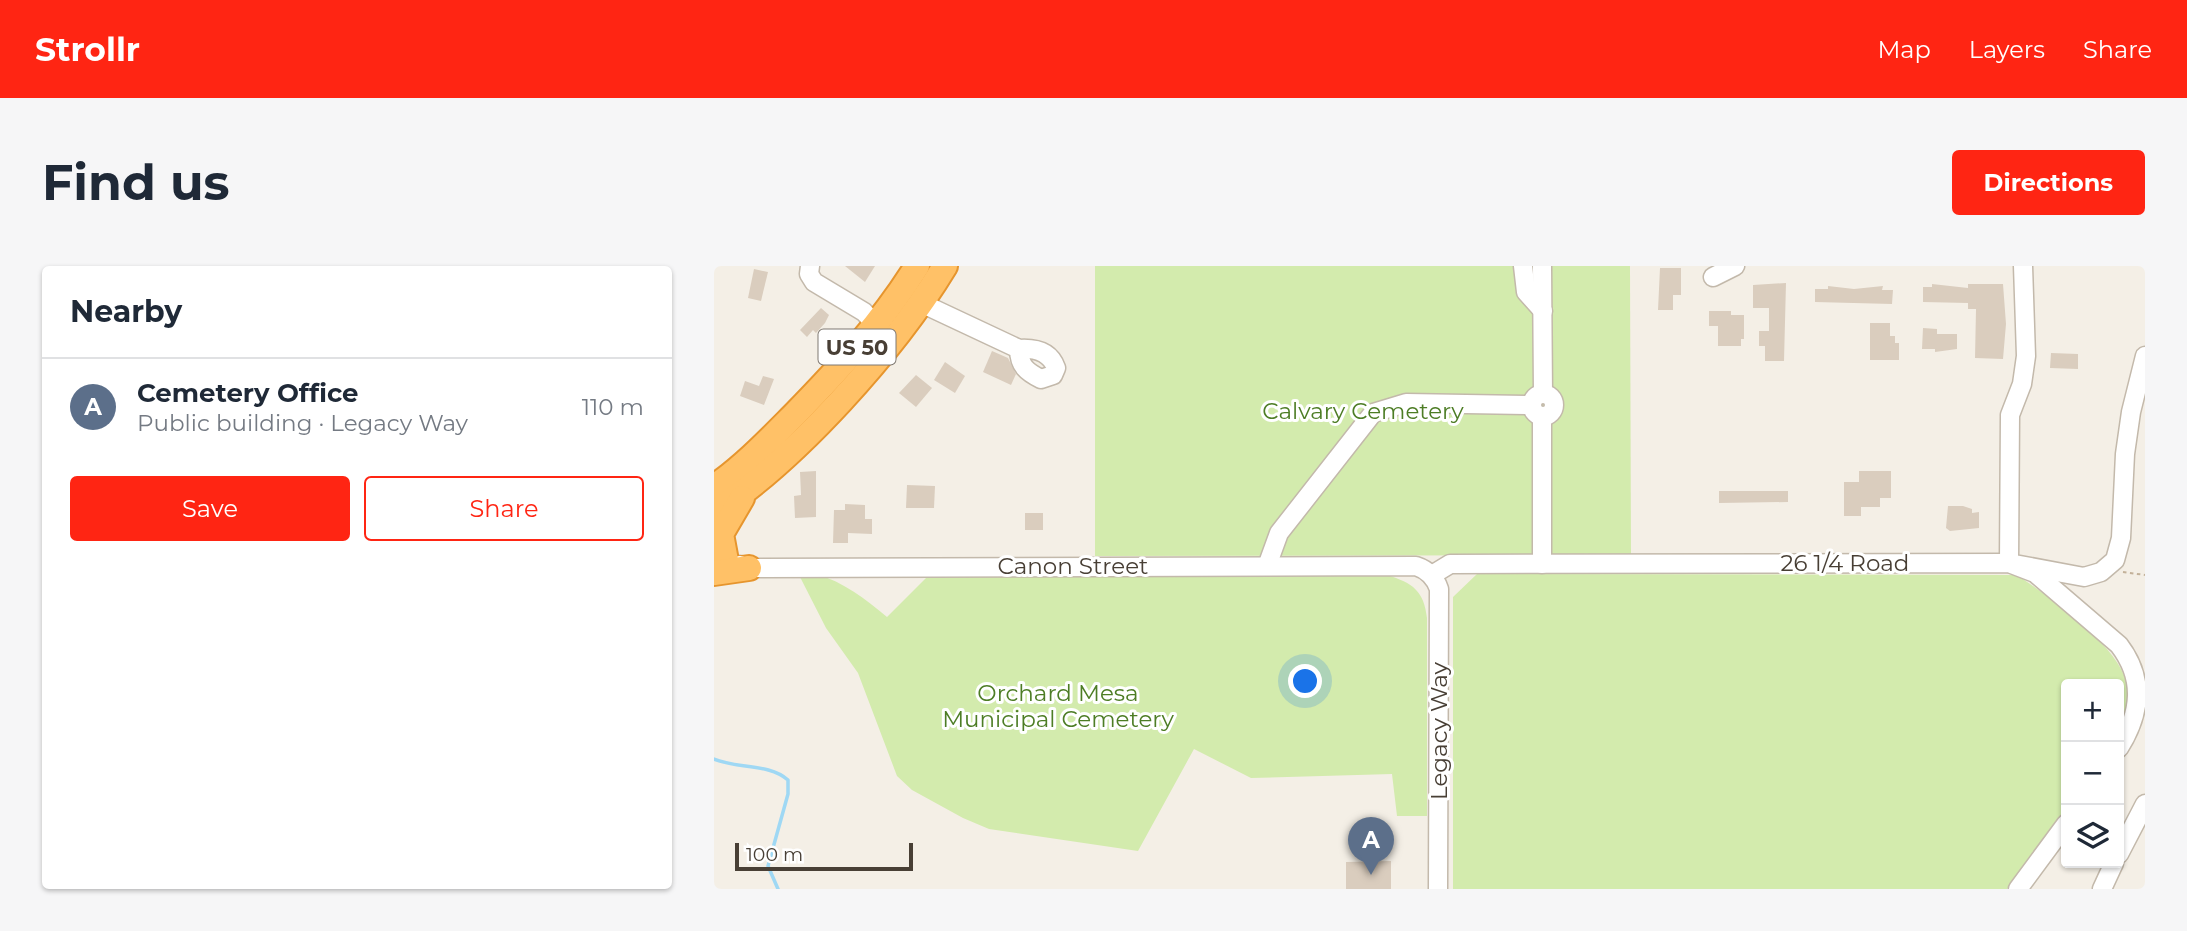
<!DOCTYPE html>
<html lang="en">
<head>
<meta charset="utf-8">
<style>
  body { margin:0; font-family:Montserrat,sans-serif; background:#f6f6f7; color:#1f2937 }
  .controls { position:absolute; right:21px; bottom:21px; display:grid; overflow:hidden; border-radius:7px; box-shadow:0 2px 5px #0004 }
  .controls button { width:63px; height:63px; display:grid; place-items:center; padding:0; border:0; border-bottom:2px solid #e0e1e3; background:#fff; color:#1f2937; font:35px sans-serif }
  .scale { position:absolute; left:21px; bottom:18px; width:178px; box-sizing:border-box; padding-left:7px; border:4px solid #483f35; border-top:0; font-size:19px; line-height:24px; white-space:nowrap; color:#483f35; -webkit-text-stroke:5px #fff; paint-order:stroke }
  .you { position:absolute; left:592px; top:416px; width:24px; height:24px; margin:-18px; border:5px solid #fff; border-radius:50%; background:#1a73e8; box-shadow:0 0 0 10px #1a73e833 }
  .badge { display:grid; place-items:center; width:46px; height:46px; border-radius:50%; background:#ff2513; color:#fff; font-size:23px; font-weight:700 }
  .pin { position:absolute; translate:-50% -58px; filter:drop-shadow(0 2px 4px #0008) }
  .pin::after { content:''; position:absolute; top:37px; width:24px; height:21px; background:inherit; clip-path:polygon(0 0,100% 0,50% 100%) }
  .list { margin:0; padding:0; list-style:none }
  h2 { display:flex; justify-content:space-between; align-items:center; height:91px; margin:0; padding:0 28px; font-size:30px }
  h2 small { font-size:23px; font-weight:400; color:#747a83 }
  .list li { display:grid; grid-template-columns:46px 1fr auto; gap:21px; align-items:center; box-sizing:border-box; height:98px; padding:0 28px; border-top:2px solid #e0e1e3 }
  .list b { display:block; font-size:26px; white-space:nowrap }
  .list p { margin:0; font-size:23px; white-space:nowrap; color:#747a83 }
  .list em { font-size:23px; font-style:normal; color:#747a83 }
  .actions { display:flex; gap:14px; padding:21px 28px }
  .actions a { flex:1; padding:16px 0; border:2px solid #ff2513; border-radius:7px; text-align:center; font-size:24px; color:#ff2513 }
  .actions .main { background:#ff2513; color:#fff }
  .icon { flex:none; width:38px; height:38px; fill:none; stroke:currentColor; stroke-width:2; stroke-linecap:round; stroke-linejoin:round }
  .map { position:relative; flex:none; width:1431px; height:623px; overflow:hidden; border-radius:7px }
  header { display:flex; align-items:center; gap:42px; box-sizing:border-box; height:98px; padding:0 35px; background:#ff2513; color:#fff }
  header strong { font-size:33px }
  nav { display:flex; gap:38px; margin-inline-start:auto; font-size:24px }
  .intro { display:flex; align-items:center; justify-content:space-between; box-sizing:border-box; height:168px; padding:0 42px }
  h1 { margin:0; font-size:49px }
  .button { padding:18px 32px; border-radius:7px; background:#ff2513; color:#fff; font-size:24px; font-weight:700 }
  main { display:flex; gap:42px; padding:0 42px }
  aside { flex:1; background:#fff; border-radius:7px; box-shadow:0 2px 5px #0004 }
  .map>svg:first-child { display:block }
  .green { fill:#d3ebad }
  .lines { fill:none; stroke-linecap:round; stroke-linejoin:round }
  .stream { stroke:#9fd8f4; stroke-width:3.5 }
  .building { fill:#dacdbe }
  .minor-casing { stroke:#c3b9ab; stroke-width:21 }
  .highway-casing { stroke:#e6952e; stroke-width:28 }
  .path { stroke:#c3b199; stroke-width:2; stroke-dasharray:3.5 3.5; stroke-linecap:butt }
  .minor { stroke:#fff; stroke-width:18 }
  .highway { stroke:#ffc167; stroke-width:24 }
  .labels { text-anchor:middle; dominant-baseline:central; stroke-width:6; stroke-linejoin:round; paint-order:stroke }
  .shield { fill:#fff; stroke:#7f7972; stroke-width:2 }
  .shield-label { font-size:21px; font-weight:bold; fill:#483f35 }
  .park-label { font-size:23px; fill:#4d7d25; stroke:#fff }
  .street-label { font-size:23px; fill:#483f35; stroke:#fff }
</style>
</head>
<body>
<header>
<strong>Strollr</strong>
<nav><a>Map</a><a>Layers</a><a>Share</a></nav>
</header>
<div class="intro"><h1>Find us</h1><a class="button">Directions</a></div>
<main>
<aside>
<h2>Nearby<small></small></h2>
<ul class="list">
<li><span class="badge" style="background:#5c6f8a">A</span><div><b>Cemetery Office</b><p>Public building · Legacy Way</p></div><em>110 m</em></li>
</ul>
<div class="actions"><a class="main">Save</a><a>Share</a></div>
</aside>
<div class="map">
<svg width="1431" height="623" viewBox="0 0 1431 623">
  <rect width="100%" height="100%" fill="#f4efe6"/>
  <g class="green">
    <polygon points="381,0 916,0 917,289 381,290"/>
    <path d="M102 308C130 316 151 333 173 351L216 308 673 309C699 317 710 325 713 352V550H683L678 508 537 512 480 483 424 585 275 563 249 552 198 524 183 510 144 407 112 362 85 309Z"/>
    <path d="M763 308 1303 309C1334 330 1403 379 1412 415 1417 434 1411 450 1405 468V418H1352V543L1293 623H739V331Z"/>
  </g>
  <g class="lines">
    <path class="stream" d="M0 493C23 503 55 497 74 514V528L54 600 64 623"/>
  </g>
  <g class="building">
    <polygon points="131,0 161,0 151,16"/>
    <polygon points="946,2 967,2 967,29 959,29 959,44 944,44"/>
    <polygon points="40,3 54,6 47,35 34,32"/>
    <polygon points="1072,17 1070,95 1051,95 1051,80 1045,80 1045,65 1055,65 1055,42 1039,42 1039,19"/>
    <polygon points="1218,18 1254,22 1254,18 1289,18 1292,58 1289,93 1261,92 1262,43 1254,43 1254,37 1209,36 1209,21 1218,21"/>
    <polygon points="1114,20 1140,23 1169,20 1168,24 1179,24 1178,38 1101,36 1101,23 1114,23"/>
    <polygon points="107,42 115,49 111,57 102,67 99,64 93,71 86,64"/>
    <polygon points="995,45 1017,45 1017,49 1030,49 1030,73 1027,73 1027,80 1004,80 1004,60 995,60"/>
    <polygon points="1156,57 1176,57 1176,70 1181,70 1181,77 1185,77 1185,94 1156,94"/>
    <polygon points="1209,62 1223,63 1223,68 1243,68 1243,83 1221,86 1221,83 1208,83"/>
    <polygon points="278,85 294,92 302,108 297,119 269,106"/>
    <polygon points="1337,87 1364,88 1364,103 1336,102"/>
    <polygon points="231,96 251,110 241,127 220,114"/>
    <polygon points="202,109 218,122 202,141 185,127"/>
    <polygon points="49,110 60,113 50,139 26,130 31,115 45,120"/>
    <polygon points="102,205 102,251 81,252 80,230 87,229 86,206"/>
    <polygon points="1145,205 1177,205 1177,232 1166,232 1166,241 1147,241 1147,250 1130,250 1130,216 1145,216"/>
    <polygon points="193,219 221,220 220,242 192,242"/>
    <polygon points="1005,225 1074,225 1074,236 1005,237"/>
    <polygon points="131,238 151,239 151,253 158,253 158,268 134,267 134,277 119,277 120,244 131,244"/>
    <polygon points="1234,240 1249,240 1258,243 1258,247 1265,246 1265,262 1236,265 1232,262"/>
    <rect x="311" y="247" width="18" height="17"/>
    <polygon points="677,595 677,623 632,623 632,596"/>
  </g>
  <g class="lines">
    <g class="minor-casing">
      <g id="minor">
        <polyline points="96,0 95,8 100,16 150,46 161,58 160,68"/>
        <polyline points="809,0 812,26 829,45"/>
        <polyline points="828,0 829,128"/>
        <polyline points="1309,0 1312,90 1308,118 1296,149 1295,297 1370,311 1387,306 1401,294 1407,272 1411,188 1417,146 1431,90"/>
        <polyline points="999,11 1021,0"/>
        <path d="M207 37 305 83C320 82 336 85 342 102L339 109 327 113C313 106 305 100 305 83"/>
        <circle cx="829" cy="139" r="11"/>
        <polyline points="828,150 828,298"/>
        <path d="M26 299 35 302 702 300C714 304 721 311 725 323L724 623"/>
        <polyline points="553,300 565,267 659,147 692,137 818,139"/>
        <path d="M718 309 736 298 1295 297 1321 307 1405 379C1431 413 1427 447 1405 482"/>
        <polyline points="1405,588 1431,538"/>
        <polyline points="1304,623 1352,558"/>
        <polyline points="1388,623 1400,597"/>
      </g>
    </g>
    <g class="highway-casing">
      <g id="highway">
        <path d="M0 221C29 201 55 174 80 149 125 103 169 55 203 0"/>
        <path d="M0 247C82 193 180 84 231 0"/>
        <polyline points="12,295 7,268 28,232"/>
        <polyline points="0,307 35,302"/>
      </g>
    </g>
    <polyline class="path" points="1409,306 1431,309"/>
    <use href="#minor" class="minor"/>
    <use href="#highway" class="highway"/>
  </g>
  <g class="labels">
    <rect class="shield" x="104.5" y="63.5" width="77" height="35" rx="5"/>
    <g class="shield-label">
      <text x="143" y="81">US 50</text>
    </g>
    <g class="park-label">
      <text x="649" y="145">Calvary Cemetery</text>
      <text x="344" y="427">Orchard Mesa<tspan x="344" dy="26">Municipal Cemetery</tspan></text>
    </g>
    <g class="street-label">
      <text x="1131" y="297">26 1/4 Road</text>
      <text x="359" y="300">Canon Street</text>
      <text transform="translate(725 465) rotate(-90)">Legacy Way</text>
    </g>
  </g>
</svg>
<div class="controls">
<button>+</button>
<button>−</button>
<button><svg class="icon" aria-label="layers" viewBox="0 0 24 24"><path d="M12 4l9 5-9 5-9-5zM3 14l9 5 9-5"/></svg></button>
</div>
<div class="scale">100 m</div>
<div class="you"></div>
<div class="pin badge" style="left:657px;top:609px;background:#5c6f8a">A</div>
</div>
</main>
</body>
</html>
